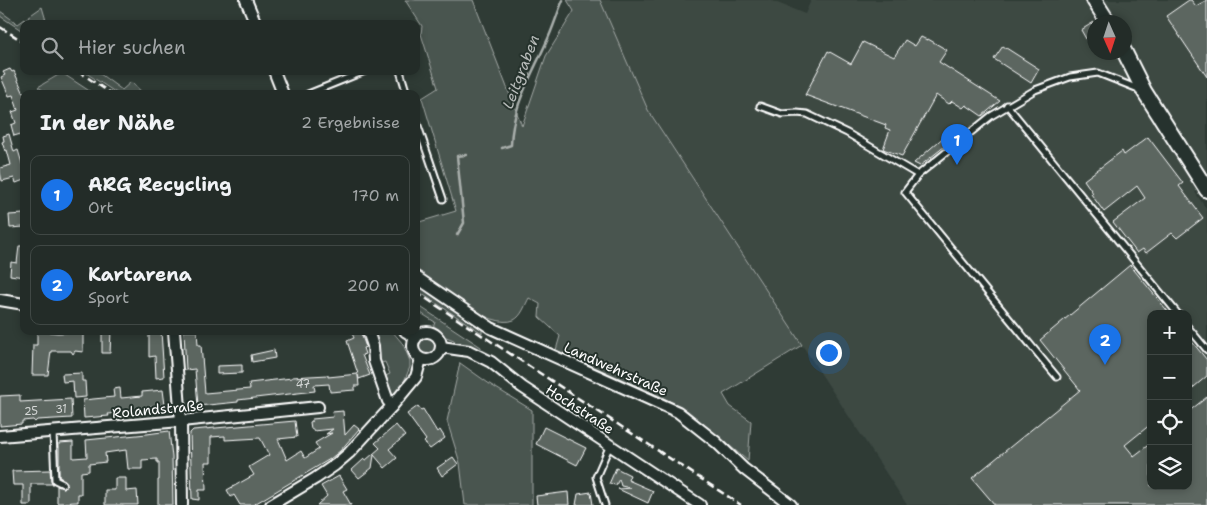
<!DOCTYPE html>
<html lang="de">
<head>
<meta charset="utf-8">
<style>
  body { margin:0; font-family:"Shantell Sans",sans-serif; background:#2f3834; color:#f1f3f6 }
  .controls { position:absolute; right:15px; bottom:15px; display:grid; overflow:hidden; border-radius:10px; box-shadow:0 2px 8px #0003 }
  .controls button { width:45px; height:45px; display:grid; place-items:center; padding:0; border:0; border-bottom:1px solid #404845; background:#232c28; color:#f1f3f6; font:25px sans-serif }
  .compass { position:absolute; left:1087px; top:15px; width:45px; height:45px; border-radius:50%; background:#232c28; box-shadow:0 2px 8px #0003; rotate:177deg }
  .you { position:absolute; left:828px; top:352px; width:18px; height:18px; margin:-12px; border:4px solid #fff; border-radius:50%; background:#1a73e8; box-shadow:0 0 0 8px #1a73e833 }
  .badge { display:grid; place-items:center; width:32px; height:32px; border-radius:50%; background:#1a73e8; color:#fff; font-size:16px; font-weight:700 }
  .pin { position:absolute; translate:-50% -41px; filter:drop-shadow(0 1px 2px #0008) }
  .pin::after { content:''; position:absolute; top:26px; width:18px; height:15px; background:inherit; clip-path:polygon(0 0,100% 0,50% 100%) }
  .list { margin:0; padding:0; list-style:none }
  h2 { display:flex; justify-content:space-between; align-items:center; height:65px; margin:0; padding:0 20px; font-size:21px }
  h2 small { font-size:16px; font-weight:400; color:#a3a7a8 }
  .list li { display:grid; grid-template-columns:32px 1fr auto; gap:15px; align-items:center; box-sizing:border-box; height:80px; margin:0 10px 10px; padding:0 10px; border:1px solid #404845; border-radius:10px }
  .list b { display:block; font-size:19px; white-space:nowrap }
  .list p { margin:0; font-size:16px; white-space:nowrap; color:#a3a7a8 }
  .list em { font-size:16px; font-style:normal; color:#a3a7a8 }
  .icon { flex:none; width:28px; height:28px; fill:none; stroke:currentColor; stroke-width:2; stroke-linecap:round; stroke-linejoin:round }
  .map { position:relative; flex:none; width:1207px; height:505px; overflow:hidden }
  .search { position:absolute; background:#232c28; box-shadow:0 2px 8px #0003; left:20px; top:20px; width:400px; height:55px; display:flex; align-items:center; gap:12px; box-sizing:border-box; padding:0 18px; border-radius:10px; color:#a3a7a8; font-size:19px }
  .panel { position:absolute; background:#232c28; box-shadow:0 2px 8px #0003; left:20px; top:90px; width:400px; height:245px; border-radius:10px }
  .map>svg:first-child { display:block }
  .built { fill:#3c4842; fill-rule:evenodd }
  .green { fill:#4a544f; stroke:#a4aaa7 }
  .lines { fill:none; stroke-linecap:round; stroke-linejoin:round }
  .stream { stroke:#a9afac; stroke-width:2.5 }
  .building { fill:#5b6661; stroke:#fff }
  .lane-casing { stroke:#fff; stroke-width:9 }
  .street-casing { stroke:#fff; stroke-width:14 }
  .secondary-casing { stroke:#fff; stroke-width:18 }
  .lane { stroke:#26332d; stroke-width:5 }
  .street { stroke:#26332d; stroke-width:10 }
  .secondary { stroke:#26332d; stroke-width:14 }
  .rail { stroke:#fff; stroke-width:2.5; stroke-dasharray:8 4; stroke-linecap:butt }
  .labels { text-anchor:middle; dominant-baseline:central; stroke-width:4; stroke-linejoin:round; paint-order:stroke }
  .number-label { font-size:11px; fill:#d6d9d8 }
  .street-label { font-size:14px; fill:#fff; stroke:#26332d }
  .water-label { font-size:15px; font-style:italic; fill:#b8bcba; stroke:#26332d }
</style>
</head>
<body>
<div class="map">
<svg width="1207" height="505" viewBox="0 0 1207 505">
  <rect width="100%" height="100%" fill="#2f3b35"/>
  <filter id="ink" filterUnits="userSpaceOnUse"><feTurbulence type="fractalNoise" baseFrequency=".02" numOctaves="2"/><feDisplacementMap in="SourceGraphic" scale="10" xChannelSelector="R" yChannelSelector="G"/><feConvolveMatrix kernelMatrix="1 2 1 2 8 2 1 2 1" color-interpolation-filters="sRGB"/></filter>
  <g filter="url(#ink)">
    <path class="built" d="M600 0H770L805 14 811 0H1207V185L1195 192 1207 210V505H907L648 110ZM1094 22H1124V52H1094ZM1151 314H1188V486H1151Z"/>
    <g class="green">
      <path d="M405 0H473L522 126 546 56 574 11 567 0H600L648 110 802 345 723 394 730 406 751 421 748 461 688 411 660 396 556 350 560 336 539 317 540 304 529 298C525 305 522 316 514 320 491 330 436 287 416 274V223L456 211 422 98 438 88 421 34 422 26Z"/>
      <polygon points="42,7 47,24 24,24 24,32 0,16 0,11 18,24"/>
      <polygon points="56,71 59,71 94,94 49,94 38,87 60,74"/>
      <polygon points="83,71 96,71 122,90 131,82 144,94 118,94"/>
      <polygon points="416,282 482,327 482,333 416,290"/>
      <polygon points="416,304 481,347 481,351 455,343 454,340 446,337 433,328 435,322 416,310"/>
      <polygon points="371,331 392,331 403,344 410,361 410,367 403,384 392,396 388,391 383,377 390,374 385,362 378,364"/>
      <circle cx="427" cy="347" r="10"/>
      <polygon points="460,363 491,385 532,410 532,505 465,505 460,463 447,421"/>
    </g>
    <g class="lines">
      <g class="stream">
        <path d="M502 148 511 145C512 107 531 77 546 43 553 29 557 14 563 0"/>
        <polyline points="457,235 464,223 457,156 466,155"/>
      </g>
    </g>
    <g class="building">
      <polygon points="1189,0 1191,0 1196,6 1207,0 1207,77 1166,16"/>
      <polygon points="1094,22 1094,53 1081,30"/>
      <polygon points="921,37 927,40 928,39 947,50 939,62 1000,101 982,116 966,105 963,108 952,101 949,104 936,95 902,156 883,149 890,130 885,128 886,125 805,95 828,51 851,64 863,42 894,57 905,40 915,46"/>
      <polygon points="1003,46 1039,69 1031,83 994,59"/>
      <polygon points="10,69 12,72 14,71 24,94 24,133 14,136 11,125 16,123 12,112 18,110 13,95 9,96 1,77 5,75 3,72"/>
      <polygon points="955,127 960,134 920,166 914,163"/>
      <polygon points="9,134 14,152 18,150 24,170 24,180 16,183 14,178 2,181 0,172 0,168 11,165 7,150 5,151 2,142 4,141 3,136"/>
      <polygon points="1148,137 1183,183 1179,186 1203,218 1177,238 1172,233 1146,253 1143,249 1137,253 1113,222 1145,198 1137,186 1104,212 1091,194 1093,193 1084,180 1122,151 1124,155"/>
      <polygon points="24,214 24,227 10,228 9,215"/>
      <polygon points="19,246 24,246 24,277 10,275 11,262 17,263"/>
      <polygon points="1130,265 1170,314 1151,314 1151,424 1125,445 1134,456 1151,443 1151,486 1188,486 1188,412 1207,397 1207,505 995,505 972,478 1080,390 1040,340"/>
      <polygon points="37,331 58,333 78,332 78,333 83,333 83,352 75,351 73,354 71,351 51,351 48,375 32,375 33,345 37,345"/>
      <polygon points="102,331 111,331 110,353 102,353"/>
      <polygon points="149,331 161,331 164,377 156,378 155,356 149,357"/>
      <polygon points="184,331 197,331 198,345 201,345 205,393 250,389 249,383 292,378 292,377 328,375 328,377 358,374 347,341 354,338 351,331 360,331 366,347 363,348 365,354 362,355 370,375 359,379 358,375 359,386 355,386 355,390 330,392 329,384 314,385 315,391 238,400 238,402 198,406 195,369 186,370"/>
      <polygon points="1188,337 1207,360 1207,376 1188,392"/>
      <polygon points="274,350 275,358 252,362 251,355"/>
      <polygon points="242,365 242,373 217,374 217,366"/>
      <polygon points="82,373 82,381 85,381 86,397 74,398 73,381 63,382 62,374"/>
      <polygon points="120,388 121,398 142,396 142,392 163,390 165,405 143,407 143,411 108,414 109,416 84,418 83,400 114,397 113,389"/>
      <polygon points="20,395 20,402 71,399 72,418 37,420 35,422 33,420 22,421 22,424 0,426 0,396"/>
      <polygon points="418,406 421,410 423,409 437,432 440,430 445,438 430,449 424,442 426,440 407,414"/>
      <polygon points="343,411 345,435 354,425 359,429 340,451 330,459 253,505 240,505 234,495 231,497 227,490 254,475 249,467 269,455 260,438 225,440 225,436 211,437 211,462 205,462 206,490 199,490 199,500 192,499 190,433 193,430 295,421 297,437 278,439 287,460 301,451 305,458 319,449 315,443 332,433 326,434 333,429 313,431 313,429 311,429 310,422 312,421 312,419 333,417 332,412"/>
      <polygon points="396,425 405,436 389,449 397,458 385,468 374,455 372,468 359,478 352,470 364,459 366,460 380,448 375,443"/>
      <polygon points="544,427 586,448 577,465 536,444"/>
      <polygon points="169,431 172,457 173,505 158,505 158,480 159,480 159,462 157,462 157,459 142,460 142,469 128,469 126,450 105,453 106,462 89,464 89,471 81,472 81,494 78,494 78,502 57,503 57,486 64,488 67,484 65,480 59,477 59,443 73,442 73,458 87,457 86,440 147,434"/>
      <polygon points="453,457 458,464 442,476 437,468"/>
      <polygon points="616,468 630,475 628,480 653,491 648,503 618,489 631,488 621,486 619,479 616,485 609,484"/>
      <polygon points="50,470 51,480 53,484 31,484 31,505 23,505 23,485 13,485 12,471"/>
      <polygon points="339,476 347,489 343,491 351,505 317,505 327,496 321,486"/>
      <polygon points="115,478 126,478 126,491 137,490 138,505 105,505 105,490 115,490"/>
      <polygon points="568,492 569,505 537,505 536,496"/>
      <polygon points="591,492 593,505 576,505 578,494"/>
    </g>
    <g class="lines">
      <g class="lane-casing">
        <g id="lane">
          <polyline points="400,71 407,94"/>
          <polyline points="308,94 365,71"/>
          <polyline points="1007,105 1178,314"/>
          <polyline points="760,106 782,114 797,113 807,114 847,133 918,175"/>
          <polyline points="416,120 443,199"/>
          <polyline points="1188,327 1207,350"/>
          <polyline points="1057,377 905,192 918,175 991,116 1035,90 1070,77 1098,73 1141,90"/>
          <polyline points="53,432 55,480 63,484"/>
          <polyline points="605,505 596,477 610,445"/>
        </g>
      </g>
      <g class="street-casing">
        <g id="street">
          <polyline points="246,0 256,24"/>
          <polyline points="274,71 283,94"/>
          <polyline points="416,277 491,328 678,412 716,442 744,469 791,505"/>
          <polyline points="0,300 24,304"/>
          <polyline points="174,331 181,421 182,505"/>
          <polyline points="368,331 373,346 374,361 388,401 392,406"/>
          <polyline points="405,331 416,338"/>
          <circle cx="427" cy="346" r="14"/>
          <polyline points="441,347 469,351 491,362 522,387 700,505"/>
          <polyline points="0,436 181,421 318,407"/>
          <polyline points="271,505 316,478 335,465 349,453 392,406 416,377 421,359"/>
        </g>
      </g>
      <g class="secondary-casing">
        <g id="secondary">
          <polyline points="1094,0 1108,22"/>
          <polyline points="1124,51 1144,91 1207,190"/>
        </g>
      </g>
      <use href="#lane" class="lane"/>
      <use href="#street" class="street"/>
      <use href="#secondary" class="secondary"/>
      <g class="rail">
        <polyline points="0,27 24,42"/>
        <polyline points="78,71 112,94"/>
        <polyline points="416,292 741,505"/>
      </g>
    </g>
  </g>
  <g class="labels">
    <g class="number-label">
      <text x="303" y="384">47</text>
      <text x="61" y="409">31</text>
      <text x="31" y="411">25</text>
    </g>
    <g class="street-label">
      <text transform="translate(616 369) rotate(24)">Landwehrstraße</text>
      <text transform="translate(158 409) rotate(-5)">Rolandstraße</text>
      <text transform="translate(580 409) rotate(33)">Hochstraße</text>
    </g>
    <g class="water-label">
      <text transform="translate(521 72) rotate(-69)">Leitgraben</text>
    </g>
  </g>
</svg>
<div class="controls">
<button>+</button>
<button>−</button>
<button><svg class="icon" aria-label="locate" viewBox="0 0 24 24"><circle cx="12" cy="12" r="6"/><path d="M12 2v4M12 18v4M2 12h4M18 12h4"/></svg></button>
<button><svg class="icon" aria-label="layers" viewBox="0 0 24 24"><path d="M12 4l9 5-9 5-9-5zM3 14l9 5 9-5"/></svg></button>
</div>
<svg class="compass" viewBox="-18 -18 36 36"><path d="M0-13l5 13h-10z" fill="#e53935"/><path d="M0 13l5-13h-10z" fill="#a3a7a8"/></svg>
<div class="you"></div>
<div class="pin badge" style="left:957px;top:165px">1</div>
<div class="pin badge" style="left:1105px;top:365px">2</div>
<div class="search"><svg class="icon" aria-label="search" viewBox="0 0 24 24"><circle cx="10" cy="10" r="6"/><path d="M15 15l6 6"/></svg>Hier suchen</div>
<section class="panel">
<h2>In der Nähe<small>2 Ergebnisse</small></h2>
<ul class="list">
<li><span class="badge">1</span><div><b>ARG Recycling</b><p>Ort</p></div><em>170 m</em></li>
<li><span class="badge">2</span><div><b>Kartarena</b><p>Sport</p></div><em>200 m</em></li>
</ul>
</section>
</div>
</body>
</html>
